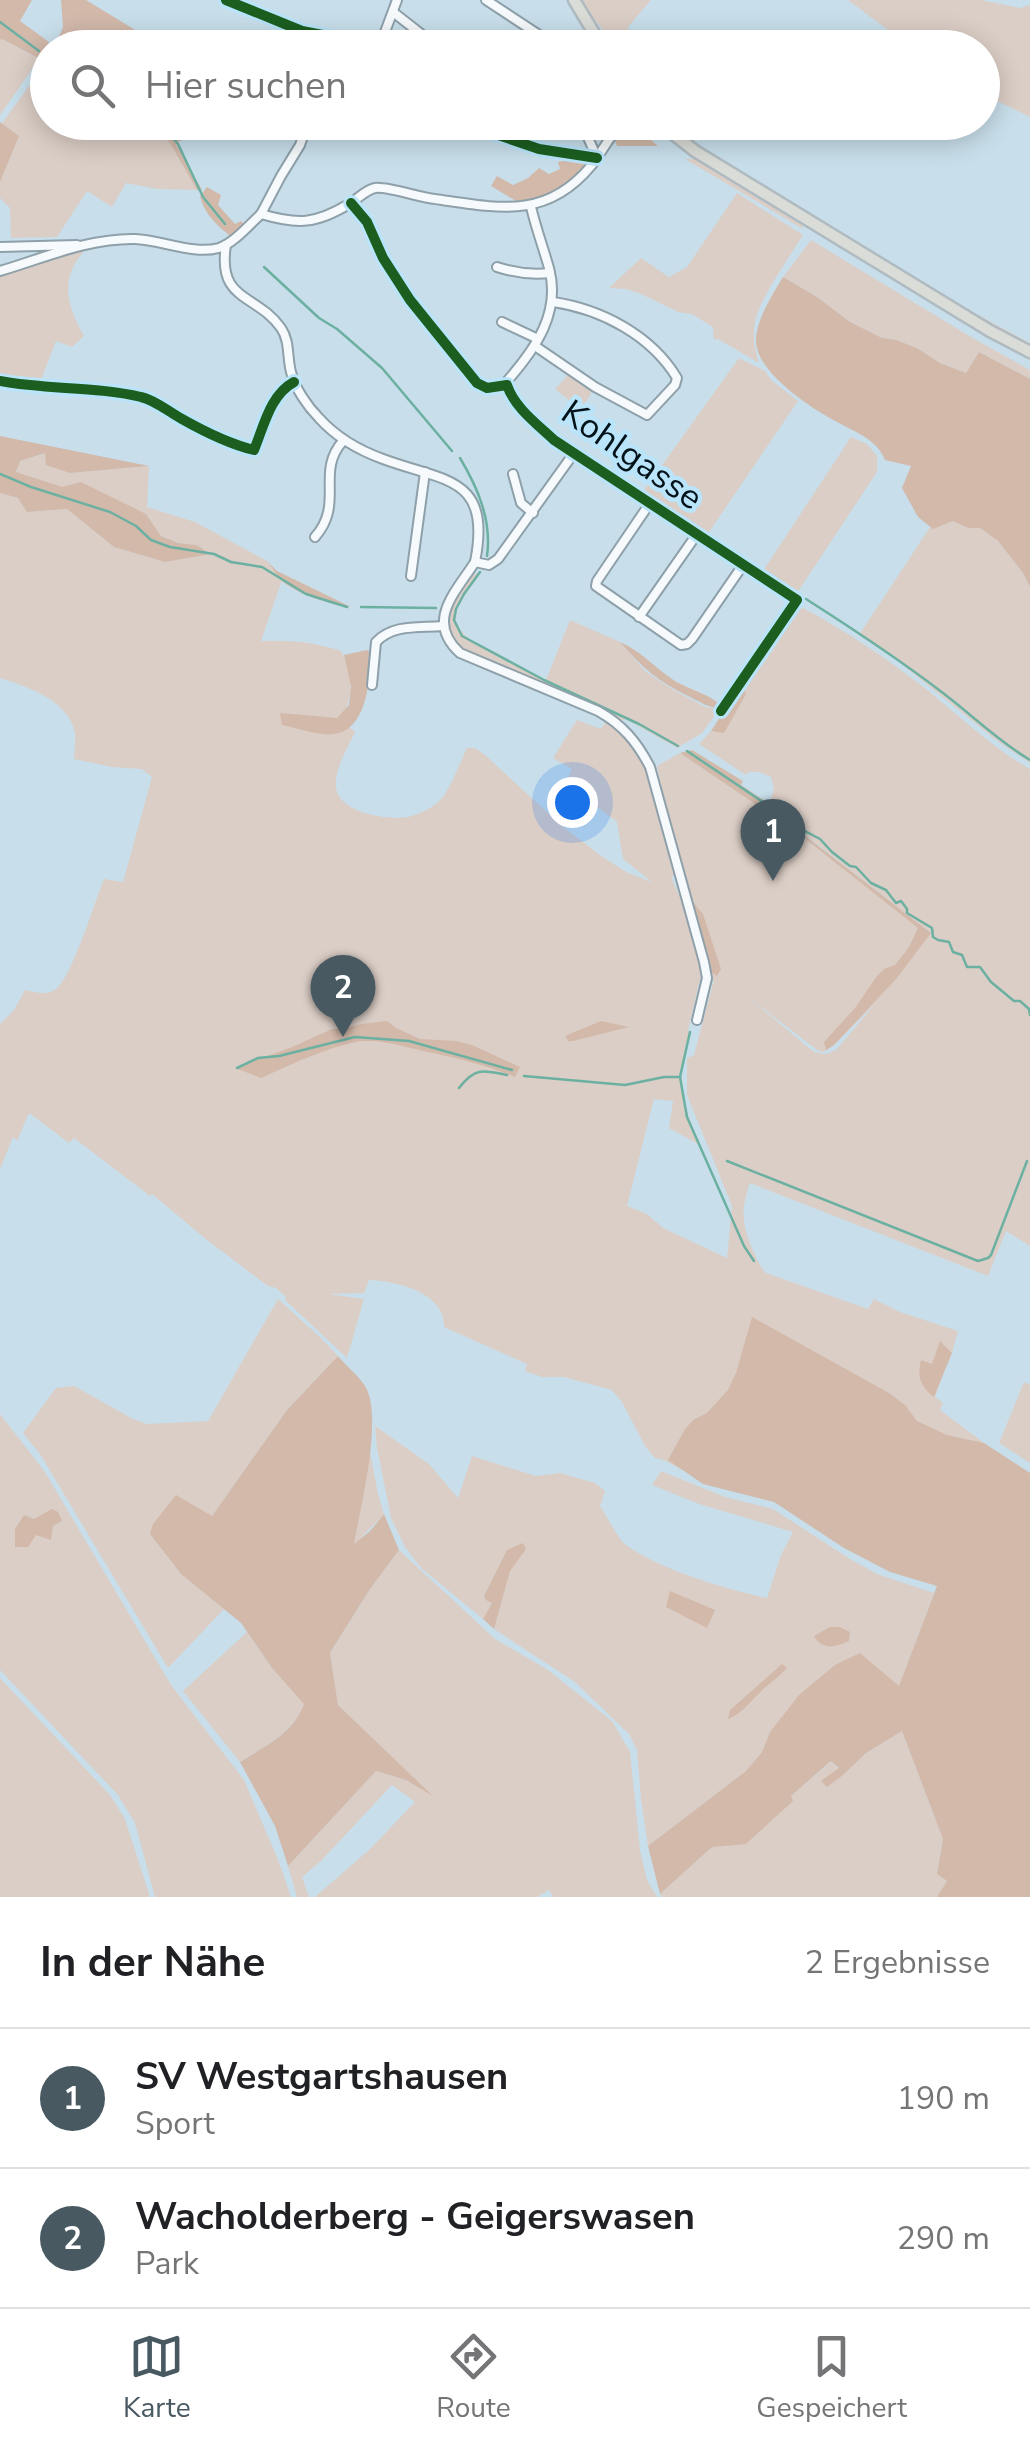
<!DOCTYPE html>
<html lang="de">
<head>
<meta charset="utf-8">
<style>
  body { margin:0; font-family:"Nunito Sans",sans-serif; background:#f2f2f2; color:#202124 }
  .you { position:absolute; left:572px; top:802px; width:35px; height:35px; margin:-25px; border:8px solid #fff; border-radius:50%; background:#1a73e8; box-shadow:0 0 0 15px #1a73e833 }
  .badge { display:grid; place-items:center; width:65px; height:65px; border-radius:50%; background:#485962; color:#fff; font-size:32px; font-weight:700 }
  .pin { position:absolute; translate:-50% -82px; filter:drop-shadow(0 2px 5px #0008) }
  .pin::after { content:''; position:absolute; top:52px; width:35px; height:30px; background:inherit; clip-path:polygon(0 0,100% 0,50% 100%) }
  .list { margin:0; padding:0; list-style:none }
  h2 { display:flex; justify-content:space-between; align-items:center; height:130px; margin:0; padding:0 40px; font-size:42px }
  h2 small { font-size:32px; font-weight:400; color:#757577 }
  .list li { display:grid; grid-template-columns:65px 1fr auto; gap:30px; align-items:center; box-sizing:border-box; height:140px; padding:0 40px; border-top:2px solid #e0e0e0 }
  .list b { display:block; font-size:38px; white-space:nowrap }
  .list p { margin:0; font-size:32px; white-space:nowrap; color:#757577 }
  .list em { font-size:32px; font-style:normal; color:#757577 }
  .icon { flex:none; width:55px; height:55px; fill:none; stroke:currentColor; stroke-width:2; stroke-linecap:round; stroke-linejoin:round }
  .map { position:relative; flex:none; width:1030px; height:1897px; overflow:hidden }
  .search { position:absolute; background:#fff; box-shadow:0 5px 25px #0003; left:30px; right:30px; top:30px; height:110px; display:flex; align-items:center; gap:25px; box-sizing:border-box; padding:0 35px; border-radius:55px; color:#757577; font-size:38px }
  .sheet { height:410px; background:#fff }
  nav { display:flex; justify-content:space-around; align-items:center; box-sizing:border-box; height:140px; border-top:2px solid #e0e0e0; background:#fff; font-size:28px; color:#757577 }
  nav a { display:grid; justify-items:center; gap:5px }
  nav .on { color:#485962 }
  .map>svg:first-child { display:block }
  .green { fill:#dbcec6; fill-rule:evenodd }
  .forest { fill:#d2b9aa }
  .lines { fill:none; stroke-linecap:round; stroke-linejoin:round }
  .stream { stroke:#6cb0a2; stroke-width:2.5 }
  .minor-casing { stroke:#8ea0a9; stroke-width:12 }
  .major-casing { stroke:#b0bbc1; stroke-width:15 }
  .minor { stroke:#f7fafc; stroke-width:8 }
  .major { stroke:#daddd7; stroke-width:10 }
  .cycleway-casing { stroke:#b9e4fa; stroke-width:16 }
  .cycleway { stroke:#1b5e20; stroke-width:10 }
  .labels { text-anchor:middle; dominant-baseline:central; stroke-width:9; stroke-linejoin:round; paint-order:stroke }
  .street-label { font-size:35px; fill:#031118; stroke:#b9e4fa }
</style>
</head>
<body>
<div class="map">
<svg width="1030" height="1897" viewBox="0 0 1030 1897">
  <rect width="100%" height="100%" fill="#c8dfeb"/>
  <g class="green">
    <path d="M581 0H651L628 27V33L621 47 615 48C606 30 590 17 581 0Z"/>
    <polygon points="848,0 981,0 1020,8 1030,5 1030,117 983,94 982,48 911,47"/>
    <polygon points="2,39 39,59 0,115 0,40"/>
    <polygon points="46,63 48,122 148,123 170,143 197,190 157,189 126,183 112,207 87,191 57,237 11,238 10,208 0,198 0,182 18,136 2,123"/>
    <polygon points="702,147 945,297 1030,343 1030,349 993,330 700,149"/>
    <polygon points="685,159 695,159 707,165 801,221 803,229"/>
    <path d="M737 193 803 235C789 258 760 298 755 322 752 336 755 350 759 363L718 339 714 340 713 327 692 314 678 312 641 294 626 289 609 288 641 258 669 277 687 267Z"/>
    <polygon points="811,240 971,337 1030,370 1030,379 979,352 966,373 940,363 917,348 896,340 882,338 850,322 817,297 783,277"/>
    <path d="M84 251C59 280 67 305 84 336L72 347 56 341 39 385 0 378V275Z"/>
    <polygon points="739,358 765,371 771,380 798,401 707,535 643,492"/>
    <polygon points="570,373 592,388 590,396 580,409 555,389"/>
    <polygon points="851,437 867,444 877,456 877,472 799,590 795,591 763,571"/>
    <path d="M46 453 70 473 149 466 147 507 195 522 267 561 282 580 261 641C290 640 314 642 341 651 353 674 354 696 341 719L355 732C348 748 331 774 337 792 345 814 388 820 408 817 417 815 430 809 437 803 449 794 460 762 467 748H475L485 755 562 826 600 855 626 872 652 882 623 859 617 822 566 784 572 769 553 758 577 720 601 729 607 720 631 741 648 769 676 874 671 877C686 910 701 946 701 982L699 983 688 1031H690C675 1078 681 1102 700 1145L669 1128 673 1101 654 1099 627 1206 647 1214 663 1228 727 1258 732 1206 687 1095V1058L694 1055 713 983 715 982 710 980 712 968 689 887 684 884 686 879 663 798 657 766 680 753 799 833 929 936 931 933 768 806 774 789 771 777 759 772H748L746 775 699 744 711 731 724 732 741 685 793 612 803 608C846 631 888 659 926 689 961 717 991 747 1030 769V1246L1006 1231 988 1276 750 1183C740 1211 742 1225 754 1253 758 1261 760 1267 766 1273L868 1309 874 1299 900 1312 958 1331 952 1353 950 1352 935 1397 943 1403 940 1410 984 1443 957 1437 706 1483 664 1460 655 1458 645 1446 622 1402 612 1390 564 1377H542L525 1371 527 1364 444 1327C445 1293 398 1281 369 1280L364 1293 328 1294 364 1299 347 1358 285 1300 286 1297 276 1288 268 1286 207 1240 152 1194 150 1196 74 1138 69 1143 29 1113 17 1141 13 1137 0 1169V1024L14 1010 25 990C36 992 47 996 56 989 72 977 95 901 104 879L123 882 152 777 142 769 112 767 74 759C74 752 76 742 75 734 69 700 28 687 0 678V493L18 498 28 512 67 509 114 547 165 562 209 553 197 545 178 543 161 536 146 514 16 473 20 461ZM748 997 817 1050 824 1052 834 1045 876 1003 836 1050 826 1054 814 1052Z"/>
    <polygon points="953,521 968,528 980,528 998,541 1023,573 1030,587 1030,763 996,740 899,662 859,635 930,527 933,528"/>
    <path d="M479 572C470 585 454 604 456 621 458 642 526 670 546 680L570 620 620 642 646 672 672 689 705 707 720 708 702 733 677 748 626 719 621 721 460 651 445 630C450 608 458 582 479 572Z"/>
    <polygon points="278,1299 321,1338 338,1356 287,1410 212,1516 150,1534 181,1574 224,1609 168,1668 40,1454 23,1433 56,1388 74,1386 133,1419 147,1424 208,1421"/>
    <polygon points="1024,1382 1030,1385 1030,1463 999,1443"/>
    <path d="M0 1414 45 1472 171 1685 244 1780 279 1862 291 1897H155L135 1823 118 1795 0 1670ZM24 1515 34 1519 62 1521 53 1526 51 1538 15 1529Z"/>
    <path d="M375 1426 429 1464 458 1498 472 1456 536 1476 560 1473 595 1483 605 1491 600 1506C607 1516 618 1539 626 1545 660 1570 726 1589 767 1598L781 1555 793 1532 699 1504 652 1485 661 1471 725 1497 773 1509 850 1559 877 1574 934 1593 899 1687 770 1732 762 1752 746 1771 648 1846 641 1799 637 1750 629 1734 575 1682 494 1629 510 1570 507 1551 484 1596 492 1602 483 1619 421 1568 405 1547 391 1518 377 1448Z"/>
    <polygon points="370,1452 378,1494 384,1514 353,1546"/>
    <polygon points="399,1550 495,1639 548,1670 612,1721 630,1752 640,1850 647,1880 657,1897 553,1897 549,1890 537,1897 315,1897 369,1850 415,1802 392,1785 321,1861 302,1877 309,1897 297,1897 288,1866 376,1771 406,1780 428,1792 338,1705 330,1654 370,1589"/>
    <path d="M247 1632 272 1668 305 1704C293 1733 265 1746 240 1762L183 1691Z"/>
    <polygon points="0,1678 110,1795 125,1819 150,1897 0,1897"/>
    <polygon points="902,1731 943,1839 937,1874 947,1881 937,1897 662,1897 660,1894 712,1847 790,1797 832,1761 843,1775 866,1753"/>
  </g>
  <g class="forest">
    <polygon points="0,0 32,0 20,21 49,42 40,59 2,39 0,40"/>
    <polygon points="61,0 86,0 163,47 55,47 63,27"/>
    <polygon points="0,122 19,136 0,182"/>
    <polygon points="148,123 199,123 199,128 176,144 202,190 197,190 170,143"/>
    <polygon points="624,127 636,127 658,146 617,146 614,138"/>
    <path d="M567 160 584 161 588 164C566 187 552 197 521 204L491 186 497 176 513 185 528 178 539 168 549 174 560 169 558 162Z"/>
    <path d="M207 187 221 195 218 205 235 224 241 221 244 224 230 236C217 225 204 214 200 196Z"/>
    <path d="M783 277 817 297 850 322 882 338 896 340 917 348 940 363 966 373 979 352 1030 379V587L1023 573 998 541 980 528H968L953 521 933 529 918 517 902 488 911 466 885 460C877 439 855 432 837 422 812 409 757 373 756 342 755 321 773 294 783 277Z"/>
    <polygon points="0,436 149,466 70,473 46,465 45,453 20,461 16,472 62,487 81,482 146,514 161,536 178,543 197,545 210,554 165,562 114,547 67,509 27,512 18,498 0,493"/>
    <path d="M267 561 277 571 351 607C331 605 297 594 282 581 277 576 272 567 267 561Z"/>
    <path d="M620 642C641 651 655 668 675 681 690 690 706 693 720 704V708C707 707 702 703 690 697 656 680 645 670 620 642Z"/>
    <path d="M367 650 371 653C370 676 368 725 339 733 322 738 298 728 282 725L280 713 337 718 349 705 351 686 344 655Z"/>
    <polygon points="741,685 746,694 724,733 711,731"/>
    <polygon points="692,750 743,781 741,785 768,803 768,807 931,933 896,979 834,1045 826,1050 824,1042 855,1008 877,976 884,969 895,965 909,947 918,928 798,833 680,753"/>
    <polygon points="691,900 703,914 721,969 717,976 708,970"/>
    <path d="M387 1021 396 1028 420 1039 456 1041 472 1045 520 1067 515 1077C488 1066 461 1059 433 1053 411 1049 387 1040 364 1041 336 1043 288 1066 261 1078L235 1068 292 1047 332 1029H344L361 1024Z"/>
    <polygon points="601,1021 629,1027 573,1041 568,1041 565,1036"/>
    <polygon points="752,1317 889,1393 905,1405 917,1421 947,1435 984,1443 1030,1473 1030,1897 937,1897 947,1881 937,1874 943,1839 902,1731 866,1753 843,1775 827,1787 821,1781 839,1768 831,1761 791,1796 793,1801 746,1844 712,1847 660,1894 648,1846 746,1771 762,1752 770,1732 799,1695 835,1665 860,1653 899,1686 937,1586 890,1572 844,1548 774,1502 703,1484 668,1460 685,1429 693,1420 707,1413 728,1390 736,1373"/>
    <path d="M940 1341 952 1353 934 1397C920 1386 917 1377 921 1360L932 1364Z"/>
    <path d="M338 1356C346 1366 358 1375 365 1386 384 1416 360 1509 354 1544L370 1531 384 1514 399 1550 370 1589 330 1653 338 1705 433 1796 406 1780 376 1771 288 1866 275 1826 240 1762C265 1746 294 1733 304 1704L272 1668 241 1623 181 1574 150 1534 153 1524 176 1495 212 1516 287 1410Z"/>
    <polygon points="52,1509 58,1512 62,1521 53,1526 51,1540 36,1535 28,1547 15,1547 15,1529 24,1515 34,1519"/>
    <polygon points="523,1543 526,1549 510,1571 494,1629 483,1619 492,1603 486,1600 484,1596 507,1550"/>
    <polygon points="670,1591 715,1610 707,1628 666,1607"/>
    <path d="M830 1627H840L850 1632 849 1641C835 1647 823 1651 814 1636Z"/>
    <path d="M782 1664 787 1668C781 1675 775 1679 768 1685 754 1696 744 1713 728 1719L730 1710Z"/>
  </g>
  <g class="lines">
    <g class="stream">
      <polyline points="0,22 39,51"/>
      <polyline points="159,122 178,144 203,197 225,224"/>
      <polyline points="264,267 319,318 337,329 382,368 452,451"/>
      <path d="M460 458C478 488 492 521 487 556"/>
      <polyline points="0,474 31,487 110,512 136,526 151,540 170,547 214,554 231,562 262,567 306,594 347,607"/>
      <polyline points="480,572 464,594 456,609 454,620 462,636 544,680 639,724 678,746"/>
      <path d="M806 599C853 629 899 659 943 693 972 715 998 741 1030 760"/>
      <polyline points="361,607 436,608"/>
      <polyline points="687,751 766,804 775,806 782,815 796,821 801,829 820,839 832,852 850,866 856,867 871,883 886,890 896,903 901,901 907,909 907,913 932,928 933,937 938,940 949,942 953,952 962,955 967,967 980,967 991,982 1014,1001 1020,1001 1029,1009 1030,1015"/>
      <polyline points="690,1032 680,1077 687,1117 744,1246 754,1261"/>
      <polyline points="237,1068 258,1058 279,1056 355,1037 409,1041 512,1070"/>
      <polyline points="524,1076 625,1085 664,1077 680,1077"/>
      <path d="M459 1088C475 1067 483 1070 507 1075"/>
      <polyline points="727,1161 978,1261 988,1258 991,1255 1027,1161"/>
    </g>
    <g class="minor-casing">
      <g id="minor">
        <polyline points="226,0 302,31 338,38 364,48"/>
        <polyline points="486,0 559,48"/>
        <polyline points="393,12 439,48"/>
        <polyline points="185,45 188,48"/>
        <polyline points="379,48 397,0"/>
        <polyline points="460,122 539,149 597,158"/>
        <polyline points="573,122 586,133 597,158"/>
        <path d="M351 203 367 222 383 258 410 300 477 383 487 388 507 385C514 407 537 424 554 440L797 600 721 711"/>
        <polyline points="261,214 281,176 300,145 308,122"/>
        <path d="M226 245C217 302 256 293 281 328 290 341 287 357 291 372 295 388 307 406 319 418 337 438 358 450 383 459 445 482 492 476 475 562"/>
        <polyline points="0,247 77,245"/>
        <path d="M497 267C515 273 531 275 550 273"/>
        <path d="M0 271C44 258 89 238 135 239 162 240 193 255 219 248 234 243 249 225 261 214 298 225 316 224 349 204 358 199 365 190 375 188 387 186 421 198 435 199 498 208 546 220 591 166 602 152 610 135 623 122"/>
        <polyline points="502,322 538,339"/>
        <path d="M535 346 595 387 647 415 675 385 677 378C651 335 601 309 553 302"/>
        <path d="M0 381C46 390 95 386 141 397 155 400 169 412 182 419 205 432 229 444 254 450 264 426 270 395 294 382"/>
        <path d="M507 385 508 380C536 348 561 312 549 268 543 247 536 228 531 207"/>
        <path d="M574 453 498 559 489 565 475 562C455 593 425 621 460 653L598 711C623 725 637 742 650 767L704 962 707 978 697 1020"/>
        <polyline points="513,474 521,503 533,513"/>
        <polyline points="650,503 597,581 596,586 681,645 687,644 692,639 743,565"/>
        <path d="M315 537C345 503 315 472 343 441"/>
        <polyline points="411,576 425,472"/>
        <polyline points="639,617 697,534"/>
        <path d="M372 685 376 642C393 624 418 628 442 626"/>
      </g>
    </g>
    <g class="major-casing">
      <g id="major">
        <polyline points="574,0 603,48"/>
        <polyline points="658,122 695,151 990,331 1030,352"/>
      </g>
    </g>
    <use href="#minor" class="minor"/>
    <use href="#major" class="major"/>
    <g class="cycleway-casing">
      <g id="cycleway">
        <polyline points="226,0 302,31 338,38 364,48"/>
        <polyline points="460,122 539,149 597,158"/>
        <path d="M351 203 367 222 383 258 410 300 477 383 487 388 507 385C514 407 537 424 554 440L797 600 721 711"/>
        <path d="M0 381C46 390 95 386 141 397 155 400 169 412 182 419 205 432 229 444 254 450 264 426 270 395 294 382"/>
      </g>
    </g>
    <use href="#cycleway" class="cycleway"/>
  </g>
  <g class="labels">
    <g class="street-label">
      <text transform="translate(632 455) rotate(35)">Kohlgasse</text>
    </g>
  </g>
</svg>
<div class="you"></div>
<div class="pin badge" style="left:773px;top:881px">1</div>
<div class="pin badge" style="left:343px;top:1037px">2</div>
<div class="search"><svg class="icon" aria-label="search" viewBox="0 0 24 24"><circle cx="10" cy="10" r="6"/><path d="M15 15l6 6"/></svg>Hier suchen</div>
</div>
<section class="sheet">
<h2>In der Nähe<small>2 Ergebnisse</small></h2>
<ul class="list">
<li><span class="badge">1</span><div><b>SV Westgartshausen</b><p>Sport</p></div><em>190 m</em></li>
<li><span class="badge">2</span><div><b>Wacholderberg - Geigerswasen</b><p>Park</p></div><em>290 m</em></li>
</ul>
</section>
<nav>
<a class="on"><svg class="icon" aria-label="map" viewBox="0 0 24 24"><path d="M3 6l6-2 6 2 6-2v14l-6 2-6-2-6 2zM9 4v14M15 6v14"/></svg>Karte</a>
<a><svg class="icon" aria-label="directions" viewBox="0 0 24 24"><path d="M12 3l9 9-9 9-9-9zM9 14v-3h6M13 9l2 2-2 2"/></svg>Route</a>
<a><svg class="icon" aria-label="saved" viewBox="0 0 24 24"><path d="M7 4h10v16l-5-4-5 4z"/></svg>Gespeichert</a>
</nav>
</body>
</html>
